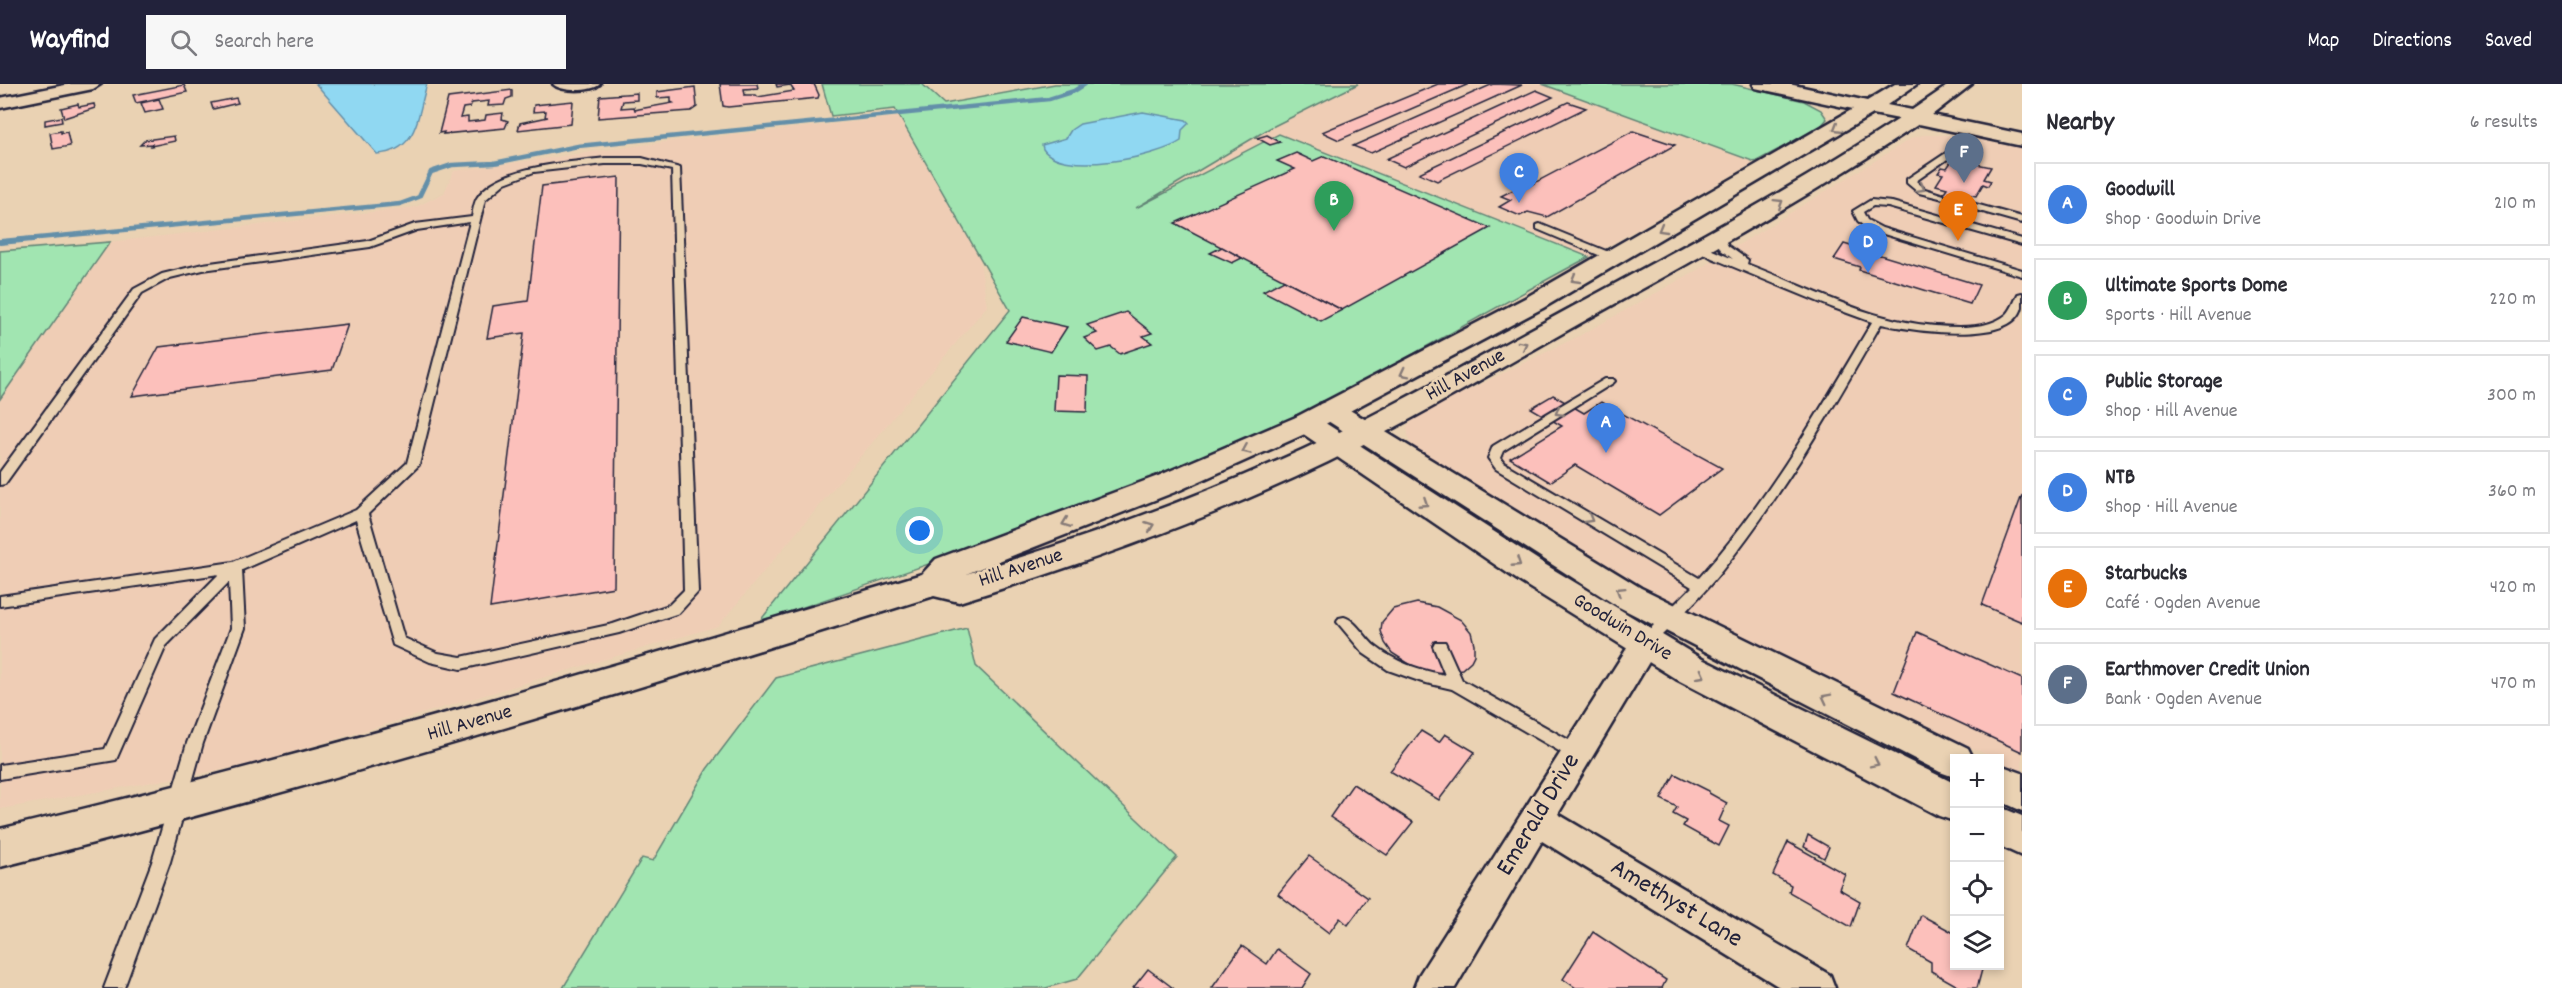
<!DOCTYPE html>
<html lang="en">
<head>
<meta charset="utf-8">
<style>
  body { margin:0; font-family:Dekko,sans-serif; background:#f7f7f7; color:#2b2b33 }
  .controls { position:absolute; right:18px; bottom:18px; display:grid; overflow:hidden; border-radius:0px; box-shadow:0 3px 9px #0003 }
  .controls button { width:54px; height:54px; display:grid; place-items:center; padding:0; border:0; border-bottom:2px solid #e1e1e2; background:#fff; color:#2b2b33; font:30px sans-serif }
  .you { position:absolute; left:920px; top:447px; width:21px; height:21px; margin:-15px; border:4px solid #fff; border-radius:50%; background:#1a73e8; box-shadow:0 0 0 9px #1a73e833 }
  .badge { display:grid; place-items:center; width:39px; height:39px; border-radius:50%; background:#22223b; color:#fff; font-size:20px; font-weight:700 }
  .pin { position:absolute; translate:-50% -50px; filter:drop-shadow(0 2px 3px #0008) }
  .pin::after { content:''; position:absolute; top:32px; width:21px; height:18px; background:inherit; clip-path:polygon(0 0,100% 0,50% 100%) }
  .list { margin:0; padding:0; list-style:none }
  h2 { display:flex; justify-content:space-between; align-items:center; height:78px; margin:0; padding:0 24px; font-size:26px }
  h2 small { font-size:20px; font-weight:400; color:#7c7c81 }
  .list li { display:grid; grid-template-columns:39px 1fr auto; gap:18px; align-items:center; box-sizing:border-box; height:84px; margin:0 12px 12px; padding:0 12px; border:2px solid #e1e1e2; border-radius:0px }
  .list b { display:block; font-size:22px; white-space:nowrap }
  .list p { margin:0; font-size:20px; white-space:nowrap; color:#7c7c81 }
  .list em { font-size:20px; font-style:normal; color:#7c7c81 }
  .icon { flex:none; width:33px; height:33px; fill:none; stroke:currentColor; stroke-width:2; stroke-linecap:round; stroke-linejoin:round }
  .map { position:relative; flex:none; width:2022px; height:904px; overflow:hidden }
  header { display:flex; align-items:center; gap:36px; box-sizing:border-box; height:84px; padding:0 30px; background:#22223b; color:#fff }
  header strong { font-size:28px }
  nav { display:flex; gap:33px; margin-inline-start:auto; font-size:21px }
  .search { width:420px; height:54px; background:#f7f7f7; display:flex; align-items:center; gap:15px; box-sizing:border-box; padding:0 21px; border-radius:0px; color:#7c7c81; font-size:22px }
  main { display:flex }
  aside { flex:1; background:#fff }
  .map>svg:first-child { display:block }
  .built { fill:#efcdb5 }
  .green { fill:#a1e5b1; stroke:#628476; stroke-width:1.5 }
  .water { fill:#90d8f2; stroke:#648fa9; stroke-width:1.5 }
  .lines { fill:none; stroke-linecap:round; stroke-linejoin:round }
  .stream-far1 { stroke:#648fa9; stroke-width:4.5 }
  .stream { stroke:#648fa9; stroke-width:6 }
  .building { fill:#fcc0bb; stroke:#22223b; stroke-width:1.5 }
  .service-casing { stroke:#22223b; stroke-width:4 }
  .minor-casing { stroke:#22223b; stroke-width:5 }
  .tertiary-casing { stroke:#22223b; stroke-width:5 }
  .primary-casing { stroke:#22223b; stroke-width:5 }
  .service { fill:#ead2b3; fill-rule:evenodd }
  .minor { fill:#ead2b3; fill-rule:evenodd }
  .tertiary { fill:#ead2b3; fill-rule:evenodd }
  .primary { fill:#ead2b3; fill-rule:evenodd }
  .oneway { stroke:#867a77 }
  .labels { text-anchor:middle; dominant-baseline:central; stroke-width:6; stroke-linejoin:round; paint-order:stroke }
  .street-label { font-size:21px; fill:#22223b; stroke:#ead2b3 }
  .near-street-label { font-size:26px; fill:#22223b; stroke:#ead2b3 }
</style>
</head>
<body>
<header>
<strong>Wayfind</strong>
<div class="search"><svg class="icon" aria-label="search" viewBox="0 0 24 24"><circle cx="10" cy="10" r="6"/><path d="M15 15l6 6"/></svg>Search here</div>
<nav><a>Map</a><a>Directions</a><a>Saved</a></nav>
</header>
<main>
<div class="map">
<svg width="2022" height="904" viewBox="0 0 2022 904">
  <rect width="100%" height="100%" fill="#ead2b3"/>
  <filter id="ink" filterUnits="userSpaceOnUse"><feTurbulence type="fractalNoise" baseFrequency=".0167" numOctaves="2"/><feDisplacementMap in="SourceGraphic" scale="12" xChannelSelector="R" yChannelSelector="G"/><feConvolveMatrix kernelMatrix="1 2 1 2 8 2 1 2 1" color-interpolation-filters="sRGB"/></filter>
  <g filter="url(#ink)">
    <g class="built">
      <polygon points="1358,0 1542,0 1755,78 1589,173 1430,259 1364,299 759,538 1121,132 1270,44"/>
      <polygon points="899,33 979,172 987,222 718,542 249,681 0,725 0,315 110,158 416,123 444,109 454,87 665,58"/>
      <polygon points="1923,51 1953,51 2022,64 2022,689 2000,678 2000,674 1993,674 1626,498 1416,369 1409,357 1407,343 1416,332 1579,252 1699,185 1912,54"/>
    </g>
    <g class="green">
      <path d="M822 0H922L944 20 1055 0H1358L1270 44 1136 124 1279 50 1589 173C1481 230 1377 294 1267 346 1104 423 930 480 759 538L1010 226 895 25 831 32Z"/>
      <polygon points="1542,0 1732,0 1804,17 1821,26 1827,35 1820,43 1755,78"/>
      <polygon points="110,158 0,315 0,167"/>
      <polygon points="1366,363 1595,507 1591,511 1377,375"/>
      <polygon points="967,544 976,582 1177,773 1077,895 1046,904 563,904 642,774 653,777 707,685 776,594"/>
    </g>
    <g class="water">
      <path d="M316 0H427C417 32 418 68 377 70Z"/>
      <path d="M1143 28 1186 36 1189 39 1182 46 1181 57C1157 73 1062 93 1043 65L1042 61 1066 54 1071 46 1080 40Z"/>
    </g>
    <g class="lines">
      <polyline class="stream-far1" points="17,156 400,120 419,113 431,88 452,81 494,79 578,62 1049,15 1074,7 1085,0"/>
      <polyline class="stream" points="0,158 33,155"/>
    </g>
    <g class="building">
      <polygon points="720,0 757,0 758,4 744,5 745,11 743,11 756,11 758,13 794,7 790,1 777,3 776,0 814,0 819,11 818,14 728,23 723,22"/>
      <polygon points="1438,0 1469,0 1339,56 1322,48"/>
      <polygon points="1493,0 1522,1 1371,69 1353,62"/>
      <polygon points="184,1 187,8 136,19 133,11"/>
      <polygon points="695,3 697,23 691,27 598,34 600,12 637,9 637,16 623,17 621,24 634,23 635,26 639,25 673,19 671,18 671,13 657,14 657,8"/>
      <polygon points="512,6 512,13 506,15 504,21 488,22 489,17 472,19 470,23 463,24 460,34 468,33 468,38 485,36 486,31 503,29 502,35 508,37 505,44 443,50 444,48 439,49 448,14"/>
      <polygon points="1536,6 1553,13 1404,83 1386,75"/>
      <polygon points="236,14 238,19 213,25 211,19"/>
      <polygon points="159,15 163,25 145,29 141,19"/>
      <polygon points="573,17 571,40 518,46 520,39 548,33 545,33 546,27 533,28 534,21"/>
      <polygon points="1568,18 1586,24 1437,97 1419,89"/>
      <polygon points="78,20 79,23 94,20 95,24 64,34 61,24"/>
      <polygon points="61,33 62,38 45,41 45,36"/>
      <polygon points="61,47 61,49 67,48 70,62 53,65 50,49"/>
      <polygon points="1633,47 1675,61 1547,133 1528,128 1520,132 1499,123 1511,116 1501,112 1513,106 1517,108"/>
      <polygon points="1267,51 1280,58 1270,61 1257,54"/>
      <polygon points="174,52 175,57 151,62 152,60 140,61 145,56"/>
      <polygon points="1296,69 1313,77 1324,72 1490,144 1342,226 1175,139 1295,85 1277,77"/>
      <polygon points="1953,75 1991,83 1984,95 1991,97 1988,102 1983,100 1976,112 1966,110 1959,121 1939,115 1947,104 1936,101 1943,90 1938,89 1942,83 1947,84"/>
      <polygon points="619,93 614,503 490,524 524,249 487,254 493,222 528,217 542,102"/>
      <polygon points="1844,160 1979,201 1970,220 1859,186 1860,183 1834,175"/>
      <polygon points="1222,163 1242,174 1232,179 1210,169"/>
      <polygon points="1284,196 1342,226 1321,237 1263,207"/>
      <polygon points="1126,228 1152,249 1143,252 1152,259 1120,270 1111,263 1098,267 1084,254 1097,249 1087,241"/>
      <polygon points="1023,233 1067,243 1051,268 1006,257"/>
      <polygon points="348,240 332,286 132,312 159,263"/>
      <polygon points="1056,291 1088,292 1087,328 1054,327"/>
      <polygon points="1553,311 1584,329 1601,318 1722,384 1659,431 1575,381 1550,398 1510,374 1562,342 1531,324"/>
      <polygon points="2022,411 2022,538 1982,521"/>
      <polygon points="1417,519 1437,523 1461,536 1471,548 1474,560 1474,571 1471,577 1462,585 1436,589 1414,583 1392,569 1385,559 1381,547 1382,538 1393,525"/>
      <polygon points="1917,548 2022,595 2022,668 1894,608"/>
      <polygon points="1421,647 1439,658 1445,650 1475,668 1439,716 1390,687"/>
      <polygon points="1675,690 1709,707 1709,709 1727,719 1719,737 1729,742 1719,762 1683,742 1686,737 1673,730 1677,723 1661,715"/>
      <polygon points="1353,700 1413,738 1387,771 1330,733"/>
      <polygon points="1808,751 1829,763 1824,774 1804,763"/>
      <polygon points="1788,758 1845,790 1839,805 1860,817 1851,843 1789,808 1791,801 1773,791"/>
      <polygon points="1309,772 1368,814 1348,841 1340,834 1329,849 1278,810"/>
      <polygon points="1921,831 1954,849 1954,882 1983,882 1977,904 1961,904 1931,887 1931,878 1908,865"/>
      <polygon points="1593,848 1666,896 1662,904 1576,904 1563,895"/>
      <polygon points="1242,862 1267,880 1277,865 1311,890 1302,904 1212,904"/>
      <polygon points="1148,885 1173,904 1133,904"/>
    </g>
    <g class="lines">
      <g class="service-casing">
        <g id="service">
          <polygon points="1949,67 1956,69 1916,97 1925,105 1944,111 1944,115 1919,109 1907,99 1907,95"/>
          <path d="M605 74H642L680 84 698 508 679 529 619 549 461 585 430 578 393 561 356 436 242 486 245 544 203 659 170 778 124 904H104L152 778 187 659 231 544 229 498 166 562 116 676 0 695V681L105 665 155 555 219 490 0 522V512L233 478 356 426 407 379 470 138 417 146 370 163 203 186 170 194 142 209 5 400 0 401V388L134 205 162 190 203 180 368 157 415 140 472 133C473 127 474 119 477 114 497 81 570 79 605 74ZM605 80H642L672 86 684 506 669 521 613 540 461 573 438 569 404 554 368 430 419 381 485 116 505 99 534 88Z"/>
          <polygon points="1871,116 1892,118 2022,155 2022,161 1888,123 1873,122 1863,128 1867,136 1882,144 2022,186 2022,192 1867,145 1858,137 1853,127"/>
          <polygon points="1961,116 2022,133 2022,139 1958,121 1956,119"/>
          <polygon points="1540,140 1616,171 1617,173 1612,176 1608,175 1537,145 1537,141"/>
          <path d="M1720 151 1723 152 1728 162 1748 176 1747 180C1821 208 1877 243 1959 243 1975 243 1994 241 2007 230 2012 225 2015 216 2018 210L2022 209C2022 213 2022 219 2022 223 2013 263 1909 246 1881 240 1832 326 1782 412 1720 489 1699 515 1675 538 1651 562H1641L1639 558 1641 554 1692 503 1496 385 1488 374 1493 362 1605 295H1613L1615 297 1613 299 1503 367 1500 374 1504 379 1699 494C1768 417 1820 326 1872 238L1831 223 1712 174 1695 164 1703 162 1733 175 1721 166 1715 154Z"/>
          <path d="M1344 533C1356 536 1365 554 1375 562 1395 578 1419 586 1445 591L1433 562 1435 558H1445L1462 596 1583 664 1585 669 1583 674 1577 676 1571 674 1452 605 1422 598 1388 586 1363 569 1337 538 1339 534Z"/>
        </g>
      </g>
      <g class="minor-casing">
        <g id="minor">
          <polygon points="70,0 101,0 93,5 0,24 0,14"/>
          <path d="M553 0H600C592 8 561 8 553 0Z"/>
          <polygon points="1646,547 1656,550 1661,558 1558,730 1830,891 1835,904 1781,904 1542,757 1455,904 1414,904 1419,891 1636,550"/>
        </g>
      </g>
      <g class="tertiary-casing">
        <g id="tertiary">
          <polygon points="1330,317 1340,320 1641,504 1968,664 1973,674 1954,674 1954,693 1940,688 1617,522 1320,332 1315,326 1320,320"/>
          <polygon points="1306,330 1316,333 1546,481 1702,575 1954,699 1954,737 1939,732 1676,595 1522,499 1296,345 1291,339 1296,333"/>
          <polygon points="2000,681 2022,689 2022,727 2000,717"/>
          <polygon points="2000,723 2022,732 2022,772 2000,762"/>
        </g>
      </g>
      <g class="primary-casing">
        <path id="primary" d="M1753 0H1789L1867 17 1895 0H1917L1887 21 1912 26 1950 0H1972L1932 31 2022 50V62L1919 40C1814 110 1704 171 1593 232 1505 281 1419 333 1328 378 1209 435 1085 480 959 518L934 512C625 609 315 704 0 783V745C311 671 616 582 922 490L936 475 1158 392 1296 333 1525 214 1853 25 1755 4ZM1873 30 1899 35C1793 104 1683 163 1572 223 1483 271 1396 322 1304 365 1194 415 1081 456 966 490L1180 406 1316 345 1543 224Z"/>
      </g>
      <use href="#service" class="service"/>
      <use href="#minor" class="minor"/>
      <use href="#tertiary" class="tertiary"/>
      <use href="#primary" class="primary"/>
    </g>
    <defs><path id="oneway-chevron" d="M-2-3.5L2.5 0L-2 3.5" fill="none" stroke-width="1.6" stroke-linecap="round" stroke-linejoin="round" transform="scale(1.5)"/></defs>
    <g class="oneway">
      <use href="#oneway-chevron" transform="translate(1837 44) rotate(149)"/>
      <use href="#oneway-chevron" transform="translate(1921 104) rotate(30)"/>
      <use href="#oneway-chevron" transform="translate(1779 119) rotate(-32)"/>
      <use href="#oneway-chevron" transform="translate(1662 145) rotate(150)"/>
      <use href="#oneway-chevron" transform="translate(1575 195) rotate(150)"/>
      <use href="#oneway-chevron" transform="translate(1523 261) rotate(-29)"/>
      <use href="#oneway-chevron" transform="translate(1404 289) rotate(153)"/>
      <use href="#oneway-chevron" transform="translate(1559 328) rotate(149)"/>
      <use href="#oneway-chevron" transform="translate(1246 366) rotate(157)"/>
      <use href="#oneway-chevron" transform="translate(1424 419) rotate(33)"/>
      <use href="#oneway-chevron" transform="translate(1589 435) rotate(31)"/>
      <use href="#oneway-chevron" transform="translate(1066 439) rotate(159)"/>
      <use href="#oneway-chevron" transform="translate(1150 442) rotate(-21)"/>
      <use href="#oneway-chevron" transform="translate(1517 479) rotate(33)"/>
      <use href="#oneway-chevron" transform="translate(1620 507) rotate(-148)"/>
      <use href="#oneway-chevron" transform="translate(1701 591) rotate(28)"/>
      <use href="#oneway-chevron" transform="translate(1826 614) rotate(-153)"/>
      <use href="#oneway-chevron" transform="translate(1875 679) rotate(26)"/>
    </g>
  </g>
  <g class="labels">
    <g class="street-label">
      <text transform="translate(1466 292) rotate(-29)">Hill Avenue</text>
      <text transform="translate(1021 485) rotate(-18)">Hill Avenue</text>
      <text transform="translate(1622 544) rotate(31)">Goodwin Drive</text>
      <text transform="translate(470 640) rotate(-16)">Hill Avenue</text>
    </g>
    <g class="near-street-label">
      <text transform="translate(1539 731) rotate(-59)">Emerald Drive</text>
      <text transform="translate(1676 820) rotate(31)">Amethyst Lane</text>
    </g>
  </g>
</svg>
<div class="controls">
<button>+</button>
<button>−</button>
<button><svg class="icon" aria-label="locate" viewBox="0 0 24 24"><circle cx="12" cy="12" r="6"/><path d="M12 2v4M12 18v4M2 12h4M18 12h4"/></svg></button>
<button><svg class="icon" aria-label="layers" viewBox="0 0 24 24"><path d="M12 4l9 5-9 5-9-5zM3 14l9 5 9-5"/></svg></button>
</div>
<div class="you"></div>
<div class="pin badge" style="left:1606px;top:369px;background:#3f7fe0">A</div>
<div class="pin badge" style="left:1334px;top:147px;background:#2e9e5b">B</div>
<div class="pin badge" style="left:1519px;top:119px;background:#3f7fe0">C</div>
<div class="pin badge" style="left:1868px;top:189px;background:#3f7fe0">D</div>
<div class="pin badge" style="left:1958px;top:157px;background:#e8710a">E</div>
<div class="pin badge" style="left:1964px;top:99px;background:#5c6f8a">F</div>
</div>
<aside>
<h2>Nearby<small>6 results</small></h2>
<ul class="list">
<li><span class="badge" style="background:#3f7fe0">A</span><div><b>Goodwill</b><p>Shop · Goodwin Drive</p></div><em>210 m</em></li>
<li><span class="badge" style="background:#2e9e5b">B</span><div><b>Ultimate Sports Dome</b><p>Sports · Hill Avenue</p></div><em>220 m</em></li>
<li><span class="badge" style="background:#3f7fe0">C</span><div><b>Public Storage</b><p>Shop · Hill Avenue</p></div><em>300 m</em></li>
<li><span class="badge" style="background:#3f7fe0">D</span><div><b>NTB</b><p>Shop · Hill Avenue</p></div><em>360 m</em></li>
<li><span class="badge" style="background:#e8710a">E</span><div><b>Starbucks</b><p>Café · Ogden Avenue</p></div><em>420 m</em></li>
<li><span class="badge" style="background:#5c6f8a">F</span><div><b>Earthmover Credit Union</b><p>Bank · Ogden Avenue</p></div><em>470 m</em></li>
</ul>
</aside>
</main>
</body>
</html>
